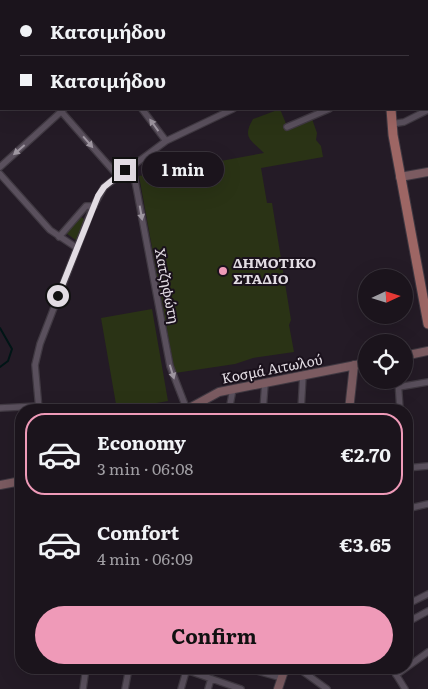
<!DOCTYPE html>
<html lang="en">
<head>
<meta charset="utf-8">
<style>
	:root { --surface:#1b141c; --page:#282129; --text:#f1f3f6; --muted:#a09ea3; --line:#39333b; --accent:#ef9ab8 }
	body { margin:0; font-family:Literata,serif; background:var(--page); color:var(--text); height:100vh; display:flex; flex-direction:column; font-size:19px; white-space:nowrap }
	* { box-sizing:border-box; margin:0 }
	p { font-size:16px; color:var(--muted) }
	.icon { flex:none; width:28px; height:28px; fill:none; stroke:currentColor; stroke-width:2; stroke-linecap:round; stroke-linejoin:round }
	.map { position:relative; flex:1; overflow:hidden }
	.panel { position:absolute; left:15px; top:404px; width:398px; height:270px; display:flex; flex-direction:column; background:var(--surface); border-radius:20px; box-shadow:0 5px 20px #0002,0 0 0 1px var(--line) }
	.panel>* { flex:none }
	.top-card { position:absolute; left:0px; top:0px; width:429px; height:110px; box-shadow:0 5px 20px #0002,0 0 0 1px var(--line); display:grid; align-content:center; height:110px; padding:0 20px; background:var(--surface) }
	.needle { width:32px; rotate:86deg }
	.controls { position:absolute; left:358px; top:269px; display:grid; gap:10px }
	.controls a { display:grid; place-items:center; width:55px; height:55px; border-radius:50%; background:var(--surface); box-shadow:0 5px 20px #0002,0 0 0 1px var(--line); font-size:25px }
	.end { position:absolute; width:22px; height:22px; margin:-11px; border:6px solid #e2dce3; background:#111; box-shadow:0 0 0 2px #111 }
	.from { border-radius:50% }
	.bubble { position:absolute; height:35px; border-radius:18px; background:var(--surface); box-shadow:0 5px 20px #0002,0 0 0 1px var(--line); font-size:16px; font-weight:700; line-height:35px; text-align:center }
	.top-card b { display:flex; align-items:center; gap:18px; height:48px; font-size:19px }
	.top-card b+b { border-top:1px solid var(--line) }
	.top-card i { width:12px; height:12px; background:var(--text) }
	ul { padding:9px 0 0; list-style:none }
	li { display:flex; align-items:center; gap:15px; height:82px; margin:0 10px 8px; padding:0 10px; border:2px solid transparent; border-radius:20px }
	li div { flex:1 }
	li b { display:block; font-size:19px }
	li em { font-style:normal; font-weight:700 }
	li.on { border-color:var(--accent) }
	li>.icon { width:45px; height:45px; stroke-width:1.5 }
	.button { display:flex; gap:10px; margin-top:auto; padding:10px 20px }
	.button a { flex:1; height:58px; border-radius:30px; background:var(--accent); color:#111; font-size:20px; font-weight:700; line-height:58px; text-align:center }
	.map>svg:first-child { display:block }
</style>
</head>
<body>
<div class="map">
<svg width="428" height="689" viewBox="0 0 428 689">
	<rect width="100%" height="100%" fill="#241b26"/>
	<path fill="#2a3315" d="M280,109L287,126L311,116L317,133L316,140L321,146L323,157L261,168L267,203H272L291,320L289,325L294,352L253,358L235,364L175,373L139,176L264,153C253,141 241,139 253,119Z
		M81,217L86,220L77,241L66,233Z
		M152,309L168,401L117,410L101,318Z"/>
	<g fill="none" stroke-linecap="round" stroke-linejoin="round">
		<path stroke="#001516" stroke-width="2" d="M0,328L12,349L8,361L0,367"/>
		<defs>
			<path id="street" d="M2,0V1
				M54,0L56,1
				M168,0L169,1
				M266,0L267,1
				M348,0L349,1
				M94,1L96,0
				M0,10L1,8
				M0,49L1,50
				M59,109L118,176
				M142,109L166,141
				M391,124L404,122L428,110
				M287,127L329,109
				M132,165L170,366L187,410
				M0,167L64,109
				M0,174L50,230L77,248
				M59,237L86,206H94
				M398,380L400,410
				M399,387L428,382
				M0,408L39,406
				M39,410L35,365L40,344L92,209L104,187L166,141L233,109
				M229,410L233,389
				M263,410L265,383
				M301,410L303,375
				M406,468L428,466
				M406,509L428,504
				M406,605L428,594
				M406,623L428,611
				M246,668L282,678
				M298,668L327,689
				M392,668L405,689
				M186,670L241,689
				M310,675L316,668
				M396,675L428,652
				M83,689L86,668
				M125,689L129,668
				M181,689L187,668
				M208,689L211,679"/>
			<path id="secondary" d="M400,177L428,172
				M404,356L428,351
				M186,410L219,392L366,363
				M349,410L354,365
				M0,485L21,481
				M278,689L285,668"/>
			<path id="primary" d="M425,1V0
				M391,109L393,135L428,324"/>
		</defs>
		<use href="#street" stroke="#403942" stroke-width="8"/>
		<use href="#secondary" stroke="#403942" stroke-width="10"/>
		<use href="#primary" stroke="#403942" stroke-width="11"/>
		<use href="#street" stroke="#5a505d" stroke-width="5.5"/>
		<use href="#secondary" stroke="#7b5b61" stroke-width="8"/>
		<use href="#primary" stroke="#9d6664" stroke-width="9"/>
	</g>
	<defs><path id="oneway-solid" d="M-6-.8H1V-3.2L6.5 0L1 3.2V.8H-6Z" transform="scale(1.25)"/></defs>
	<g fill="#9e96a0">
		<use href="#oneway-solid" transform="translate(154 125) rotate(-126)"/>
		<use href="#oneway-solid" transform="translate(88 142) rotate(49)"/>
		<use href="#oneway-solid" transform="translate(19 150) rotate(139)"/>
		<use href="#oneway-solid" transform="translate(141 213) rotate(80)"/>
		<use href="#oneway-solid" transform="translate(172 372) rotate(73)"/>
	</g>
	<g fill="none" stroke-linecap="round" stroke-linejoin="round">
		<path stroke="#e2dce3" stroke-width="6" d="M58,296L98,196L104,187L125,170"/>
	</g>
	<circle fill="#ef9ab8" stroke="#1a111c" stroke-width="2" cx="223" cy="271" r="5"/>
	<g text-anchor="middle" stroke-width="4" stroke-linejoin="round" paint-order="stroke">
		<g font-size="14" font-weight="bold" fill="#e2dce3" stroke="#1a111c" text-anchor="start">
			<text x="233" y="268">ΔΗΜΟΤΙΚΟ<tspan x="233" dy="16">ΣΤΑΔΙΟ</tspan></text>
		</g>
		<g font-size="14" fill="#e2dce3" stroke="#1a111c">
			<text transform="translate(167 286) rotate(79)" y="5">Χατζηφώτη</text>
			<text transform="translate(272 369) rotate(-11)" y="5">Κοσμά Αιτωλού</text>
		</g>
	</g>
</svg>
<div class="controls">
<a><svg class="needle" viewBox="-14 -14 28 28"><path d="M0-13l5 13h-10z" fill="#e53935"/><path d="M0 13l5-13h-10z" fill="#a09ea3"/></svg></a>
<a><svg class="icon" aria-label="locate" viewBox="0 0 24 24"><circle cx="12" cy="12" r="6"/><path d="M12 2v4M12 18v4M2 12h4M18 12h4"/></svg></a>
</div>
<i class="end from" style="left:58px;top:296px"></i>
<i class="end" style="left:125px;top:170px"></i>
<div class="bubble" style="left:142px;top:152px;width:82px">1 min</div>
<div class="top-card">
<b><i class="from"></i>Κατσιμήδου</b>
<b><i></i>Κατσιμήδου</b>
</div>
<section class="panel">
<ul>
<li class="on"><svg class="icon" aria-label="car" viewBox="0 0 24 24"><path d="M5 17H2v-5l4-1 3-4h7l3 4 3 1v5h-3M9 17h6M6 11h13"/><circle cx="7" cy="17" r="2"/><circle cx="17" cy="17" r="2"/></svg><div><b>Economy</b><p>3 min · 06:08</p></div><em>€2.70</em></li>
<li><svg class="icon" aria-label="car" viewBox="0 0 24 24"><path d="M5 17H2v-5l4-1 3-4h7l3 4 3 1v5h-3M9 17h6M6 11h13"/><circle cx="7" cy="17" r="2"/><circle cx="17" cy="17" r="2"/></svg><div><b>Comfort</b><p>4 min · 06:09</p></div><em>€3.65</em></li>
</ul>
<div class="button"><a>Confirm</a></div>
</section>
</div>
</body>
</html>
